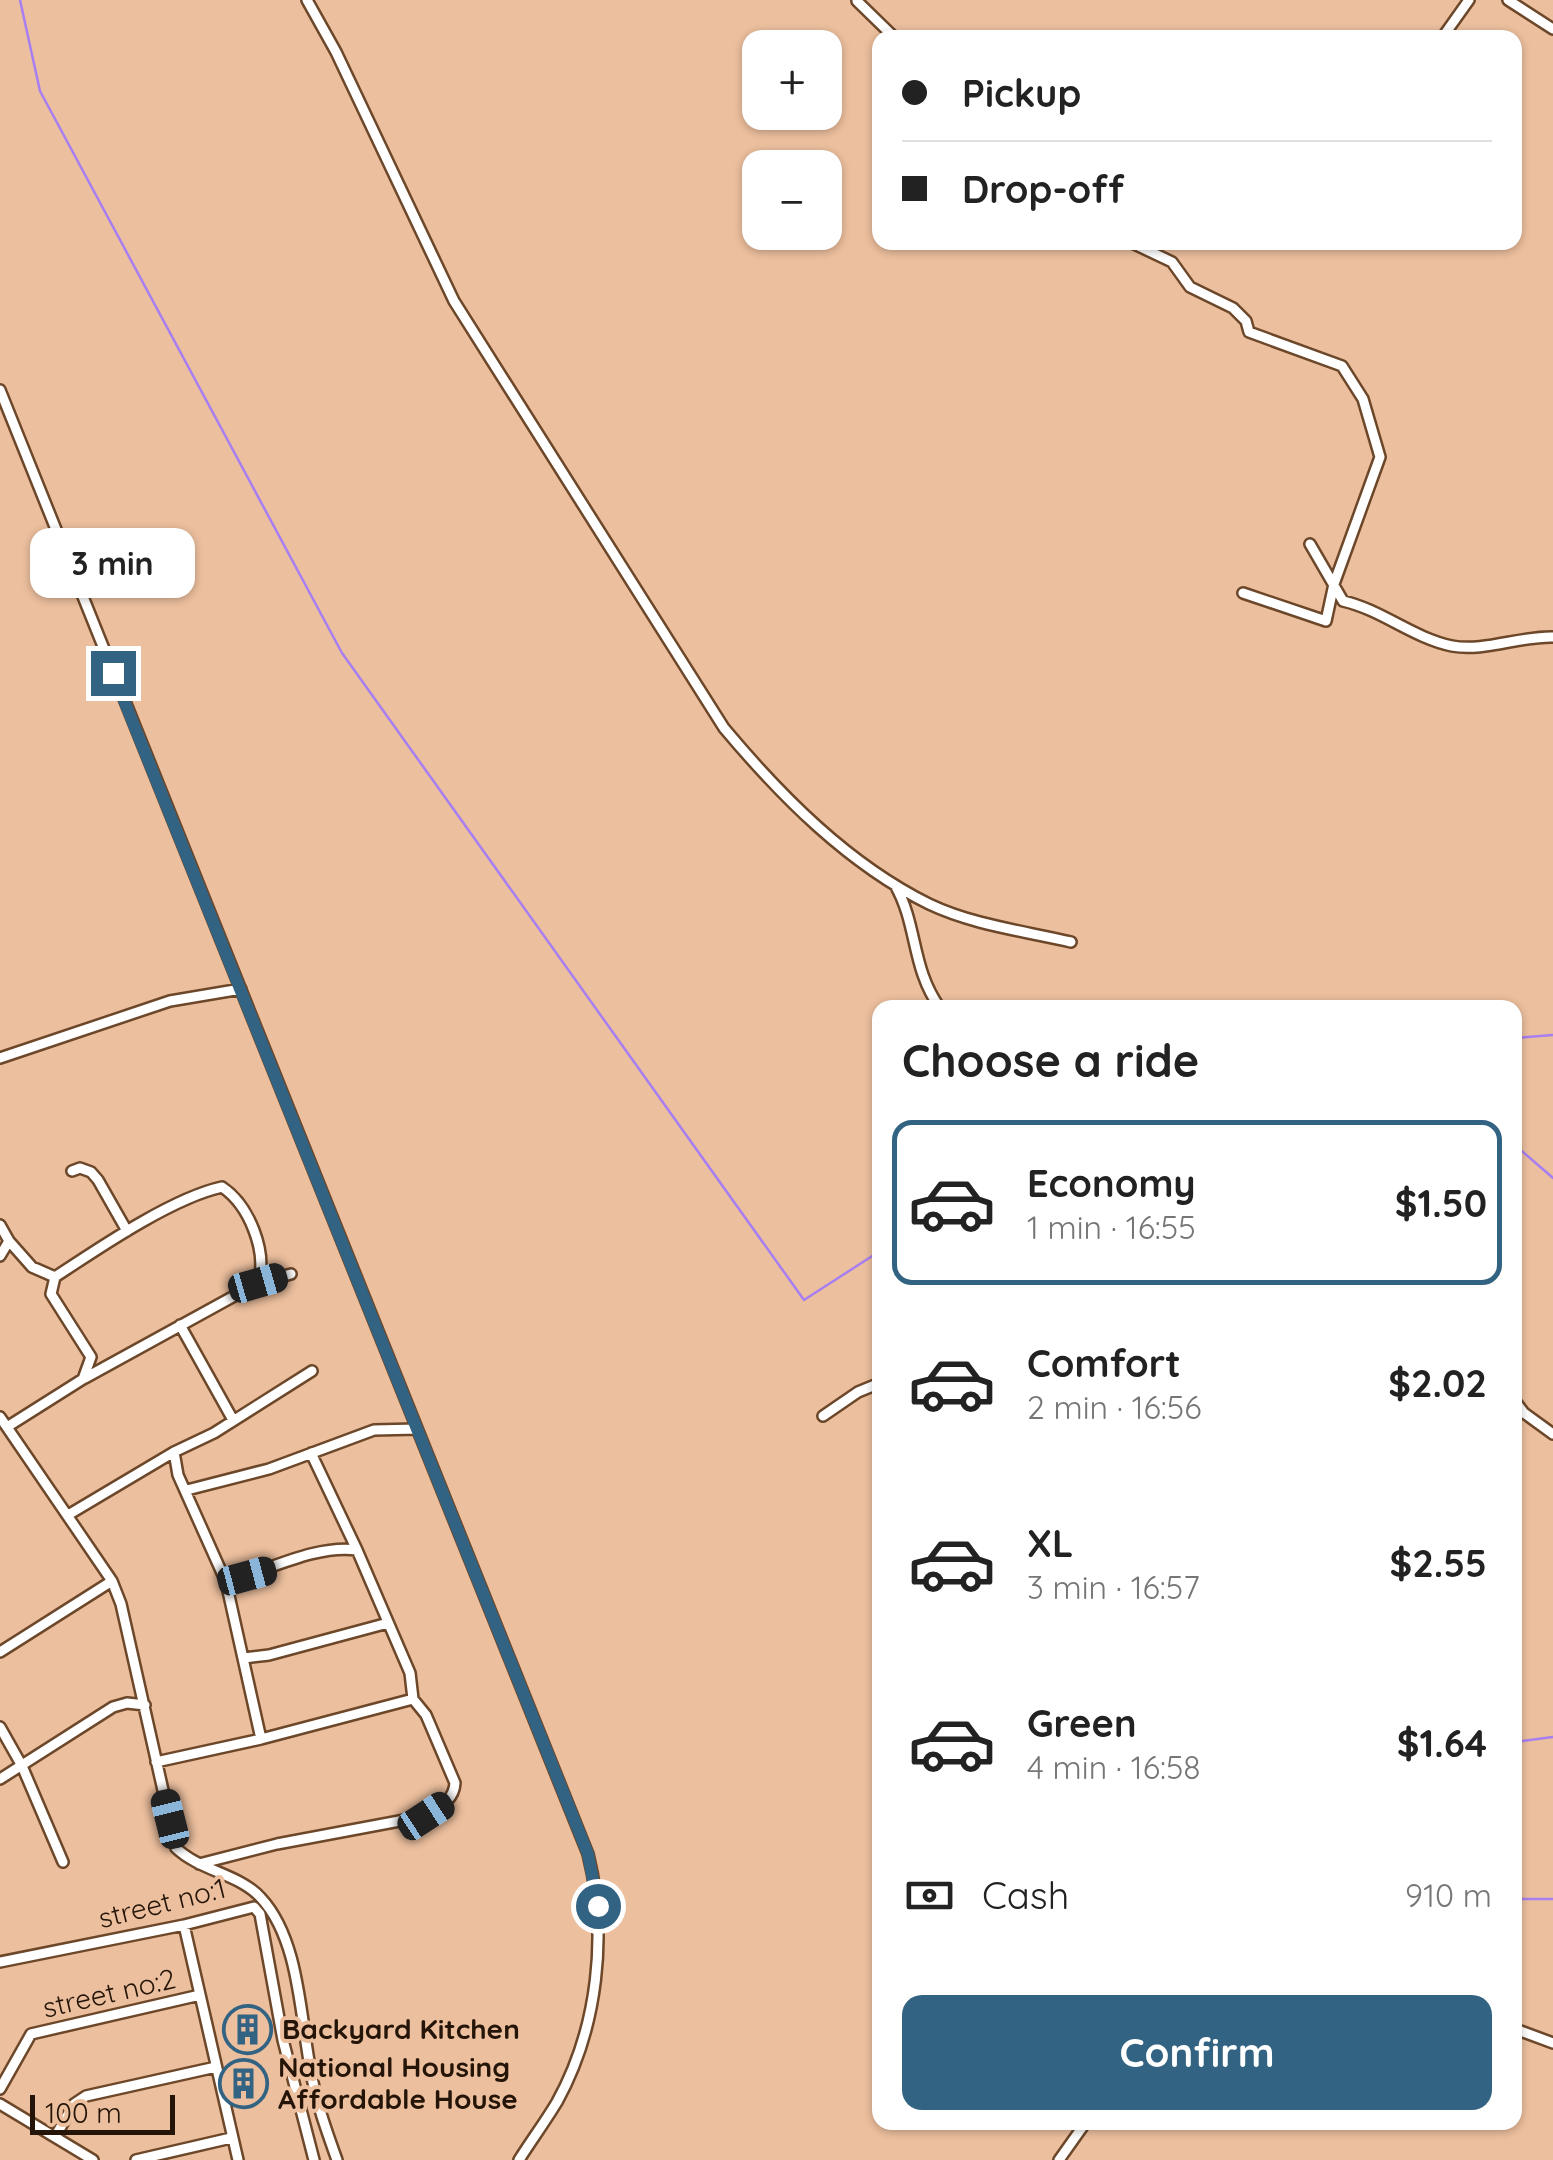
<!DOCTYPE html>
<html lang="en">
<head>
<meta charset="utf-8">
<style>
	:root { --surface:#fff; --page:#f2f2f2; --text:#222; --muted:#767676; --line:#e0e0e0; --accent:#336382 }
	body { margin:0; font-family:Quicksand,sans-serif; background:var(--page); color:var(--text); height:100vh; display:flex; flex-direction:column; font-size:38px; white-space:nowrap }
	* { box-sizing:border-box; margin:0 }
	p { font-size:32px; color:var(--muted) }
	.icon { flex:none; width:55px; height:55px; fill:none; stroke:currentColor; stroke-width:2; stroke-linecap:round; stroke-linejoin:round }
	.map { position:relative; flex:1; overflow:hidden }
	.sheet { position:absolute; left:872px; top:1000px; width:650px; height:1130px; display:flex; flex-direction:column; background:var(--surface); border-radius:20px; box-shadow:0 2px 8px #0004 }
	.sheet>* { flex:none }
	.hud { position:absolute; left:872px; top:30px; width:650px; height:220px; border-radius:20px; box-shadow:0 2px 8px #0004; display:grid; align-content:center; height:220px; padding:0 30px; background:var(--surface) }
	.buttons { position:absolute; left:742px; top:30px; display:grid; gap:20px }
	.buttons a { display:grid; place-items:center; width:100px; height:100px; border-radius:20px; background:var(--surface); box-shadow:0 2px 8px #0004; font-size:50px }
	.scale { position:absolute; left:30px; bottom:25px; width:145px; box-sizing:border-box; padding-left:10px; border:5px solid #241508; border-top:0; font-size:28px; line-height:35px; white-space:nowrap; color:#241508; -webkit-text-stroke:8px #ecbf9e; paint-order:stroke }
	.end { position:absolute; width:45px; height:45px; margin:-22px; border:12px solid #336382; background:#fff; box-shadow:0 0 0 5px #fff }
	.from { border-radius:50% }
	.bubble { position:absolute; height:70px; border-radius:20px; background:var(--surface); box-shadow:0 2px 8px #0004; font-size:32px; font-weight:700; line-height:70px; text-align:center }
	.car { position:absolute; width:30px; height:60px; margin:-30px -15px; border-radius:12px; box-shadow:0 0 8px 2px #0007; background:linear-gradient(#222 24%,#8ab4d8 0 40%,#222 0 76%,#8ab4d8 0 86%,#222 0) }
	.hud b { display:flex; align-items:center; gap:35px; height:95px; font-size:38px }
	.hud b+b { border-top:2px solid var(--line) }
	.hud i { width:25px; height:25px; background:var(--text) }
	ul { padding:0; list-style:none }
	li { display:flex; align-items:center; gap:30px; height:165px; margin:0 20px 15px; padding:0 10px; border:5px solid transparent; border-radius:20px }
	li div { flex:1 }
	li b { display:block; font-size:38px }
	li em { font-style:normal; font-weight:700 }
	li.selected { border-color:var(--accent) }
	li>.icon { width:90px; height:90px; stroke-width:1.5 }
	h2 { padding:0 30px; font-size:45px; line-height:120px }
	.pay { display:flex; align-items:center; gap:25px; height:110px; padding:0 30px; font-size:38px }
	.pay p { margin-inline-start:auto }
	.action { display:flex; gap:20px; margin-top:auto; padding:20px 30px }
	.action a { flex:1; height:115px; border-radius:20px; background:var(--accent); color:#fff; font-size:40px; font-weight:700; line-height:115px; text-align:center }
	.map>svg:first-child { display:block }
</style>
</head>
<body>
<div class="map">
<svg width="1553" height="2160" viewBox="0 0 1553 2160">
	<rect width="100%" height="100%" fill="#ecbf9e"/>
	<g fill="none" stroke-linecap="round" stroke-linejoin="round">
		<path stroke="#a77ff1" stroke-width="2.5" d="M20,0L40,91L342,653L804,1300L880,1251
			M1515,1038L1553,1035
			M1515,1145L1553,1178
			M1515,1742L1553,1737
			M1515,1899H1553"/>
		<defs>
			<path id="minor" d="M307,0L336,52L454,301L724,728C781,796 848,864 929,904C973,925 1024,931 1071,942
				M1508,0L1553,29
				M857,1L895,38
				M1442,38L1469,0
				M1130,242L1172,262L1190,287L1233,308L1246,321L1249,332L1342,366L1363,399L1380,457L1334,584L1326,621L1243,593
				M0,390L588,1854C608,1934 598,2028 557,2102C545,2122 531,2141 519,2160
				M1310,544L1343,601C1382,610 1413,638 1452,646C1484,652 1520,636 1553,637
				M895,885C918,925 911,968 940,1008
				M0,1058L170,1001L241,989
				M72,1171L80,1168L91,1172L98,1180L127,1231
				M0,1225L9,1241L0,1256
				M9,1241L32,1267L55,1277
				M180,1325L233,1420
				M85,1378L258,1283L291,1274
				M1515,1401L1524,1413L1553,1434
				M823,1416L858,1392L880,1383
				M0,1417L112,1581L121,1604L176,1848C200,1871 240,1874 261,1898C300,1940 300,2018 311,2072C316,2102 327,2132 337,2160
				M7,1427L83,1379L91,1357L51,1294L55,1277C99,1248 172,1198 222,1187C249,1205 268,1252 258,1283
				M174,1452L178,1475L226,1582L261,1739
				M187,1490L269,1469L374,1430L417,1429
				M68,1515L174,1452L214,1433L312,1371
				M226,1582C267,1571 316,1544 357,1550
				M0,1652L112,1581
				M244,1658L269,1655L388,1623
				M0,1727L22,1766L63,1862
				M156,1762L261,1739L413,1699L410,1673L357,1550L311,1453
				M0,1779L113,1707L127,1703L145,1705
				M199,1864L277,1844L426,1816C440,1807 454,1800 455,1783L426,1715L413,1699
				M184,1925L238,2160
				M0,1962L184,1925L254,1907L260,1914L283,2040L314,2160
				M1515,2029L1553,2043
				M0,2089L31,2034L200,1995
				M0,2104L93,2160
				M55,2137L74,2104L86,2096L216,2067
				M136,2160L231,2138
				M1059,2160L1086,2122"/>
		</defs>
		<use href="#minor" stroke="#6c4729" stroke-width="14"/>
		<use href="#minor" stroke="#fff" stroke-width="9"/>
	</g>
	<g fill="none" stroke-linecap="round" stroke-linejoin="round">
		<path stroke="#336382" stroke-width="12" d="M113,673L588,1854L598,1906"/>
	</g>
	<defs>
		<symbol id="building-ring" viewBox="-11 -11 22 22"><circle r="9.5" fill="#ecbf9e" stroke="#336382" stroke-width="1.5"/><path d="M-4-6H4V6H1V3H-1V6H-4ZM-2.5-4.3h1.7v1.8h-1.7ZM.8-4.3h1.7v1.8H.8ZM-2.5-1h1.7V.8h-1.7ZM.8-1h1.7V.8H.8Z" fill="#336382"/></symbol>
	</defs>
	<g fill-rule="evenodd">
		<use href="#building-ring" x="220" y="2002" width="55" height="55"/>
		<use href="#building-ring" x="216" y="2056" width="55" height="55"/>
	</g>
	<g text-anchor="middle" stroke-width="8" stroke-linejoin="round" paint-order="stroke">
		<g font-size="28" fill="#241508" stroke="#ecbf9e">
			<text transform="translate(162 1903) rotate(-14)" y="10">street no:1</text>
			<text transform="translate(109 1993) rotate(-13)" y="10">street no:2</text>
		</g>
		<g font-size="28" font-weight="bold" fill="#241508" stroke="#ecbf9e" text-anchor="start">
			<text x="282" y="2039">Backyard Kitchen</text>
			<text x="278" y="2077">National Housing<tspan x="278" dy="32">Affordable House</tspan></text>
		</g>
	</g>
</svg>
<div class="buttons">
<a>+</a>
<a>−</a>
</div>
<div class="scale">100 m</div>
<i class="end from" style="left:598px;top:1906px"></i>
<i class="end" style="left:113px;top:673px"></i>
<div class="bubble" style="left:30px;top:528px;width:165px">3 min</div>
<i class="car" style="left:258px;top:1283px;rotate:74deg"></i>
<i class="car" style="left:247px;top:1576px;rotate:75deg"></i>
<i class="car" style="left:426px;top:1816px;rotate:57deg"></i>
<i class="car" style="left:170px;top:1819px;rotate:346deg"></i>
<div class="hud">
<b><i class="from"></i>Pickup</b>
<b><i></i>Drop-off</b>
</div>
<section class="sheet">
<h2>Choose a ride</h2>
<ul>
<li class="selected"><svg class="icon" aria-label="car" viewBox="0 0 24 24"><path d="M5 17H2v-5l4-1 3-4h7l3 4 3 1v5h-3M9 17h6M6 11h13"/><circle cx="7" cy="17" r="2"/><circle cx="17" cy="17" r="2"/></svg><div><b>Economy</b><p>1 min · 16:55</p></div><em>$1.50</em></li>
<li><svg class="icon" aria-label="car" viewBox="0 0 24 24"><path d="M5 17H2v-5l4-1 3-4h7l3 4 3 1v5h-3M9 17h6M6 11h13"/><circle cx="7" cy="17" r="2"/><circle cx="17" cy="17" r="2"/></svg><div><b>Comfort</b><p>2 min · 16:56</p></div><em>$2.02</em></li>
<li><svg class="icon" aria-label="car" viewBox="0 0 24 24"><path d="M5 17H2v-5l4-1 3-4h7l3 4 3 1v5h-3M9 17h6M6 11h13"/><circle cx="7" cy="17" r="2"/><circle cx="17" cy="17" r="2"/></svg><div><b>XL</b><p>3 min · 16:57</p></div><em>$2.55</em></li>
<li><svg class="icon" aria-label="car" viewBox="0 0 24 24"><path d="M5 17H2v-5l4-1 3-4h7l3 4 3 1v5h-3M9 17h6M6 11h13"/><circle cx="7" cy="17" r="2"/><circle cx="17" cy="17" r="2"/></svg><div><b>Green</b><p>4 min · 16:58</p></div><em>$1.64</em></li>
</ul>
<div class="pay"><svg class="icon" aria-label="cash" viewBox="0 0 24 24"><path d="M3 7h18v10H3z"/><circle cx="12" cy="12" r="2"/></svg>Cash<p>910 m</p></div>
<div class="action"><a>Confirm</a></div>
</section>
</div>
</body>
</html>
